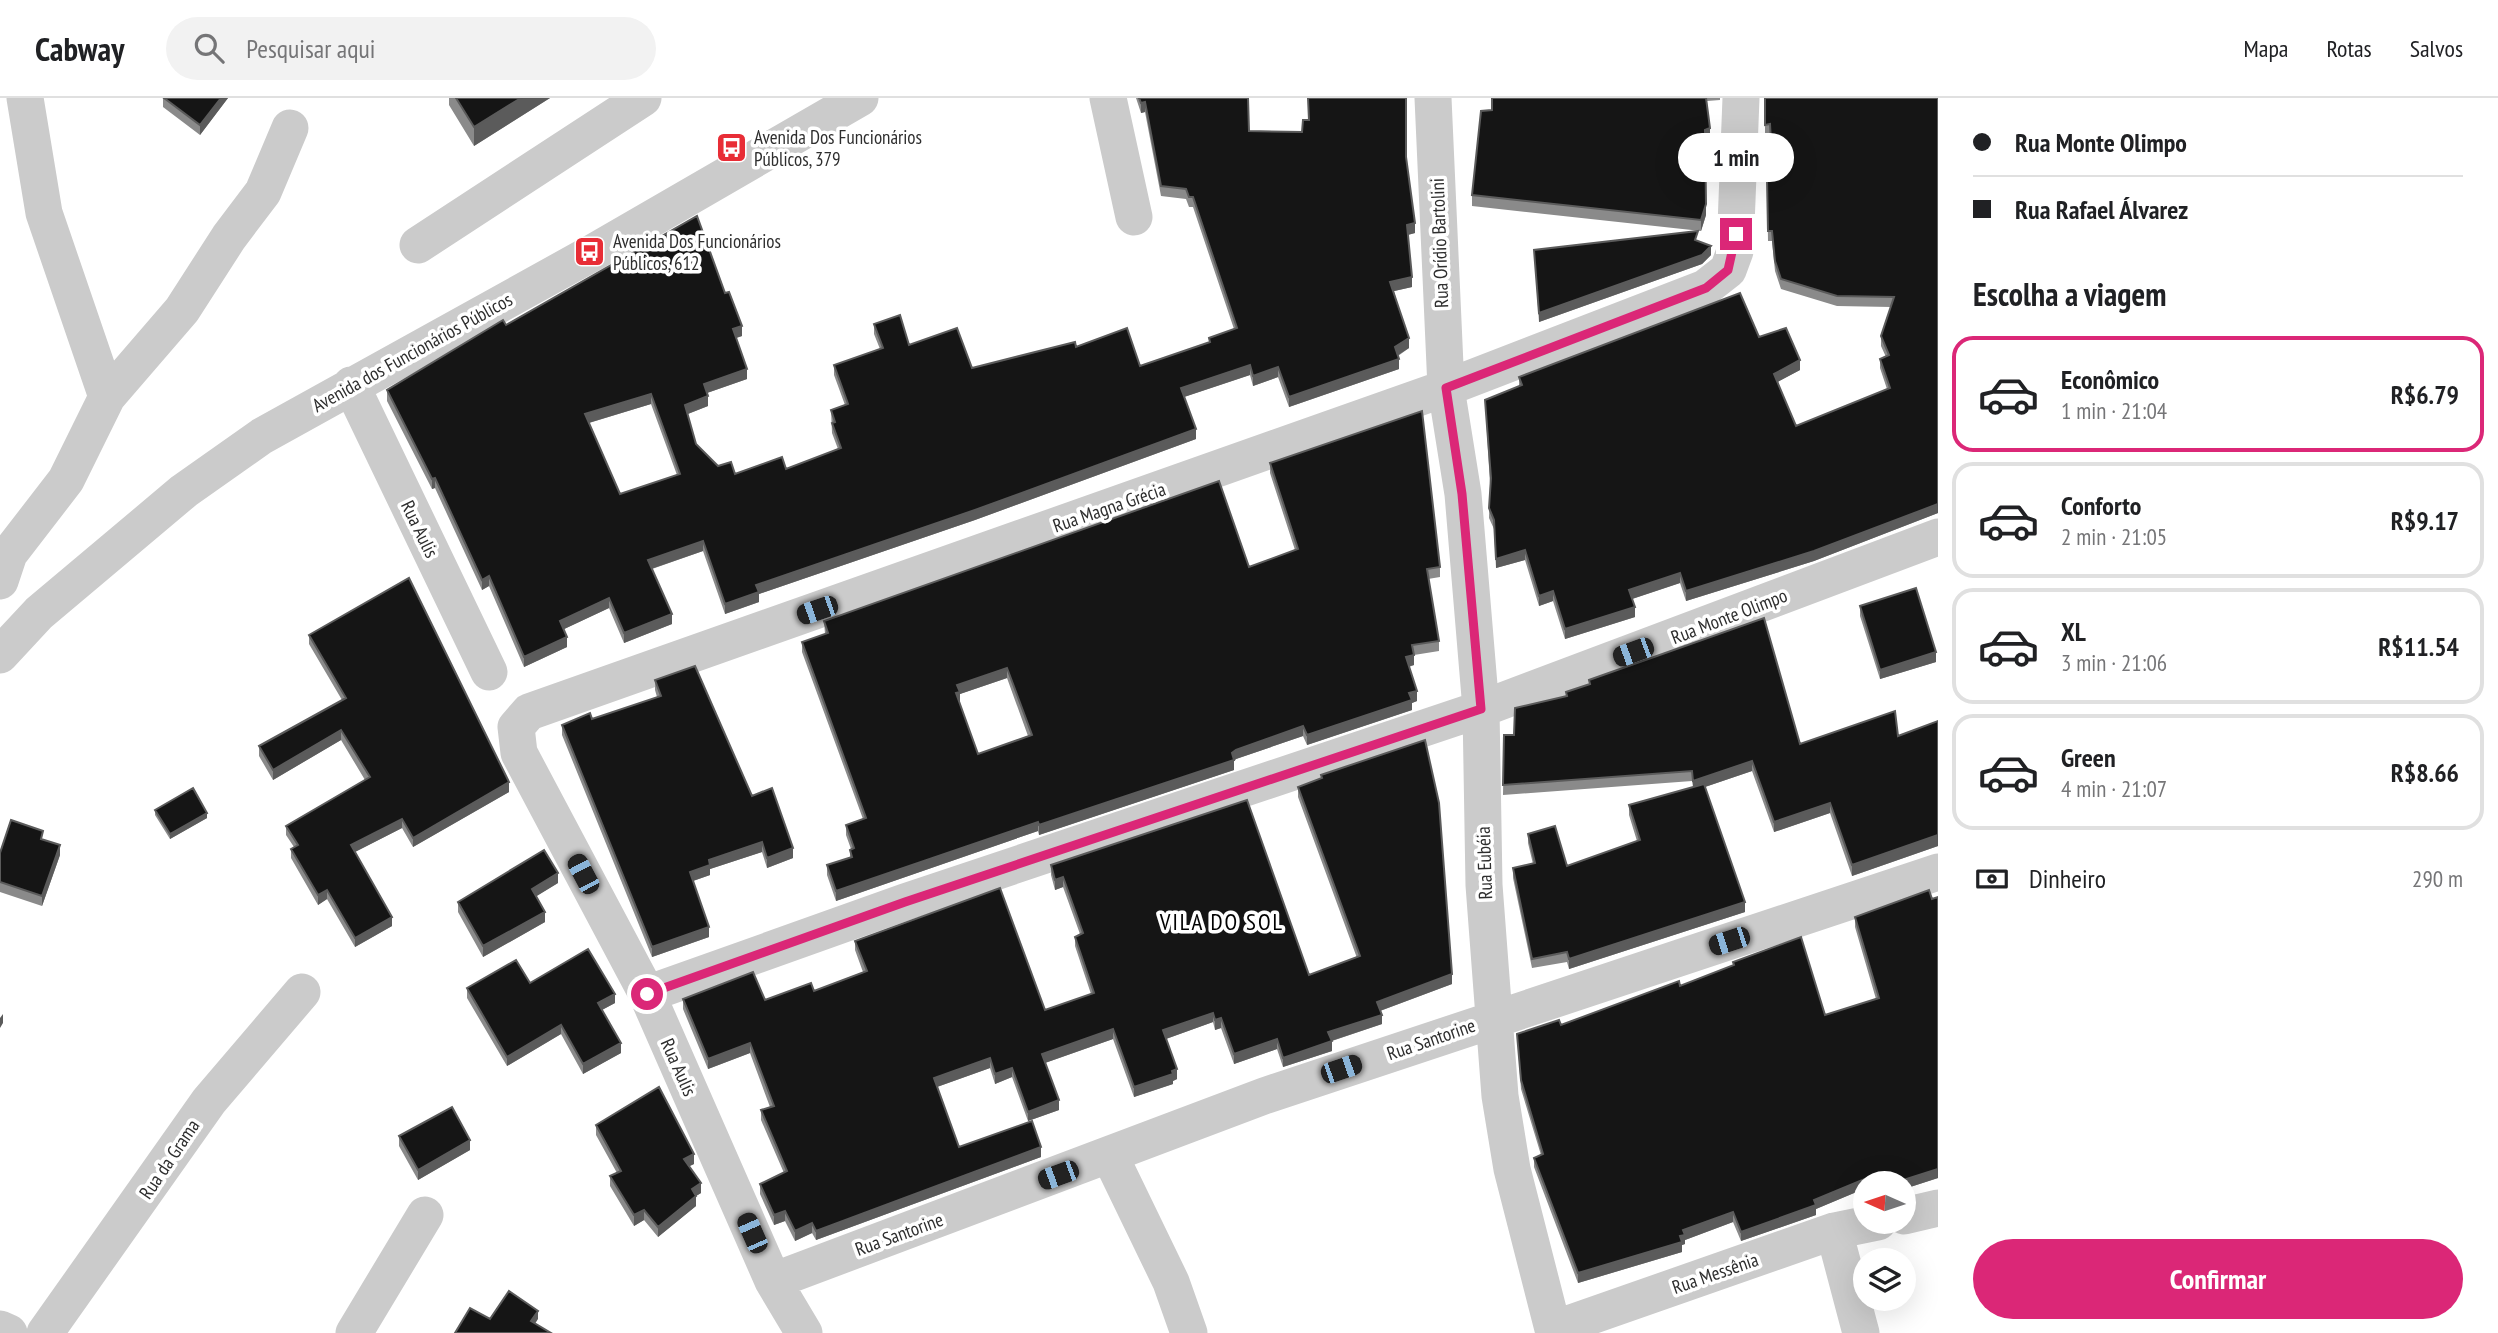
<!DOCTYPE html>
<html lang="pt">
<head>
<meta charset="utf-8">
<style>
	:root { --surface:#fff; --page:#f2f2f2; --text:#202124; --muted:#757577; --line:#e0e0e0; --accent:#db2777 }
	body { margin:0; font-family:"PT Sans Narrow",sans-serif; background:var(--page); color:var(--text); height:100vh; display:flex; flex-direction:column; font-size:26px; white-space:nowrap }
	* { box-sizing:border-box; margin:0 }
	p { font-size:23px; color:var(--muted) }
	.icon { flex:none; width:38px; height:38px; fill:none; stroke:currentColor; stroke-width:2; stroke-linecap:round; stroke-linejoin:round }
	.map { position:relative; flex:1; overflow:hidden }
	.details { display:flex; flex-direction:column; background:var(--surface); width:560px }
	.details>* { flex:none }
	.banner { display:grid; align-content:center; height:154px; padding:0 35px; background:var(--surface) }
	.needle { width:46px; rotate:273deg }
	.tools { position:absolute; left:1853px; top:1073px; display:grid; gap:14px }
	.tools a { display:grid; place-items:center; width:63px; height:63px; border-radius:50%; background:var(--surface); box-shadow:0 7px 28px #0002; font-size:35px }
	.end { position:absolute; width:32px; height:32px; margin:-16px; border:9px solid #db2777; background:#fff; box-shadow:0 0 0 4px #fff }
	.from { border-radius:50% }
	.bubble { position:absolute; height:49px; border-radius:24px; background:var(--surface); box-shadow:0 7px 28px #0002; font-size:23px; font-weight:700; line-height:49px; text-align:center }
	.car { position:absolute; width:21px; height:42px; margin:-21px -10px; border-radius:9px; box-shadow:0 0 5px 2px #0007; background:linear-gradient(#222 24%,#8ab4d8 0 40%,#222 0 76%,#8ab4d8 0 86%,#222 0) }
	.banner b { display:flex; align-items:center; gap:24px; height:66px; font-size:26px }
	.banner b+b { border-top:2px solid var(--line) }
	.banner i { width:18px; height:18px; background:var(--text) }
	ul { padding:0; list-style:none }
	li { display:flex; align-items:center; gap:21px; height:116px; margin:0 14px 10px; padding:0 21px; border:4px solid var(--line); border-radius:21px }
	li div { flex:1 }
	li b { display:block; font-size:26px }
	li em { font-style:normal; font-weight:700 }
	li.active { border-color:var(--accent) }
	li>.icon { width:63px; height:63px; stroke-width:1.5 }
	h2 { padding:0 35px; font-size:32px; line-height:84px }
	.pay { display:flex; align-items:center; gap:18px; height:77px; padding:0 35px; font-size:26px }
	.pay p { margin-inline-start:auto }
	.action { display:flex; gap:14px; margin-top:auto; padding:14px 35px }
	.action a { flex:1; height:80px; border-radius:42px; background:var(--accent); color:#fff; font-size:28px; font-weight:700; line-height:80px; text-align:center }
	header { display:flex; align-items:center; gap:42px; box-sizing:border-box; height:98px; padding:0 35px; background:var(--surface); border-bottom:2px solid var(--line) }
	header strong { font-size:33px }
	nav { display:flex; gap:38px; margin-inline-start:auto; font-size:24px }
	.search { width:490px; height:63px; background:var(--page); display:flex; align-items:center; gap:18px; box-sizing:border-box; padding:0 24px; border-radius:38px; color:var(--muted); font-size:26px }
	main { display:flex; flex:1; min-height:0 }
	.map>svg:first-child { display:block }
</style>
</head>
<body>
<header>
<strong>Cabway</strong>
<div class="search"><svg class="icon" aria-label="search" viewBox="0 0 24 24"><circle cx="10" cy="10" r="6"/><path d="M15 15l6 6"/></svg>Pesquisar aqui</div>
<nav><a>Mapa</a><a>Rotas</a><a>Salvos</a></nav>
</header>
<main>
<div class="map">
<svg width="1938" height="1235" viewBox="0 0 1938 1235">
	<rect width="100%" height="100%" fill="#fff"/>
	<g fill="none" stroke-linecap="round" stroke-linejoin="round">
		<path stroke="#cbcbcb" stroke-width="37" d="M25,0L44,115L107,299
			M1108,0L1134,119
			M1433,0L1446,290L1463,396L1481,611L1484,787L1500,998L1512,1071L1554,1235
			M418,147L643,0
			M351,287L489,574
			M0,483L9,456L66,382L107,299L182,212L229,139L263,94L290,30
			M0,557L39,515L184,393L262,338L594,154L860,0
			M647,896L905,804L1481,611L1938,439
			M1110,1058L1171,1184L1189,1235
			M1904,1118L1938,1110
			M1834,1133L1861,1235
			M773,1183L1264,998L1938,774
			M0,1231L9,1235
			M1554,1231L1834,1133L1878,1124
			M45,1235L209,1003L302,894
			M354,1235L425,1117
			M804,1235L773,1183L647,896L519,655L516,629L529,614L1446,290L1705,190L1728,172L1735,153L1741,0"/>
	</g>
	<path fill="#8a8a8a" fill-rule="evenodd" d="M163,0H228L200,37L163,9Z
		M449,0H550L474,48L449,7Z
		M1136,0H1248L1249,33L1406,59L1415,135L1408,137L1412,189L1394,193L1409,250L1398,258L1399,271L1289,309L1278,279L1253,288L1250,277L1184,299L1196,341L975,422L759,496V504L725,516L703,453L652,471L672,526L624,545L609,510L564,531L567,549L524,569L489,488L482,492L435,390L432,391L387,303V292L506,227L725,195L742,238L736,240L747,281L707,295L708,308L688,316L696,346L718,368L735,376L786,371L838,351L832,335L831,312L845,307L834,277V267L880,251L874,236V226L909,247L972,270L1076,249L1140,268L1209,245V240L1234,231L1193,109H1189L1186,101L1161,98L1145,14L1141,15ZM651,306L677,377L620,396L589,325Z
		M1491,0H1720V2L1707,3L1710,41L1705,43L1706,117L1701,133L1472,108V97L1492,12Z
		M1765,0H1938V415L1814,463L1686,503L1680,485L1632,501L1635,519L1565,541L1553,503L1539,508L1525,462L1496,470L1494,431L1489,420L1490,386L1485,302L1519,288V279L1759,239L1800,272L1777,284L1796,328L1887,291L1880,270V261L1886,259L1881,248V238L1891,209L1837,208L1781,191L1775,173L1772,143H1768L1767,80H1773L1770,36H1765Z
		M1698,143L1711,157L1702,166L1539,224L1534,152Z
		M1270,365L1440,469V479L1428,481L1439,543V553L1414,557V567L1409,569L1417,603L1412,605V612L1307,647L1303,638L1236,661L1234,663V672L1039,737L1038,733L836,803L827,777V767L850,760V752L851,751L846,737V727L863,721L802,554V544L825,536L824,523L1249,469L1295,452L1270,375ZM1007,580L1028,638L978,656L959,604L960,596Z
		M1860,508L1936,564L1880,581L1860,518Z
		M309,537L509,694L413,749L402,730L355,754L392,828L355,849L327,801L318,807L291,760V751L294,749L286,737V728L365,682L341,642L273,682L259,658V648L342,602L309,546Z
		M655,582L752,698L793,760L767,770L762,754L710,771V777L693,783L709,839L652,859L562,637V627L592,621L657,599L655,592Z
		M1589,582L1800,646L1898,638L1938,623V748L1852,778L1830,715L1774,734L1752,673L1705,689L1745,814L1569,871L1567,864L1532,870L1513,780V770L1533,766L1528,745V736L1567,768L1637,743L1629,717V707L1693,689L1692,683L1503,697L1504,637H1514L1566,598V594L1589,587Z
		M1321,677L1452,886L1380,913L1382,926L1332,943V953L1283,969L1277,951L1234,966L1221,930L1215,932L1213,924L1166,941L1177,981L1173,983V986L1134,999L1113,941L1045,965L1059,1012L1028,1023L1012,979L995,986L990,970L937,989L959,1049L1041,1059L816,1142L812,1135L795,1143L785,1123L774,1127L760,1096V1086L784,1075L761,1022V1012L770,1009L750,955L708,971L683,911V901L765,902L814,893L863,874L855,852V843L1045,912L1091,896L1075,848V839L1080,836L1063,789L1055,792L1051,777V767L1309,877L1357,860L1298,699V689L1321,680Z
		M155,712L207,720L170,741L155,717Z
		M43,741L60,757L42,808L0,794V755Z
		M558,785L536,798L545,824L483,859L458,814V804Z
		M1938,799V1080L1904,1091V1085H1866V1090L1816,1111V1117L1741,1143L1733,1124L1685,1142V1146L1682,1147V1154L1578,1185L1534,1069V1060L1541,1057L1521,991L1517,936L1561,927L1680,888L1733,867V864L1825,917L1876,901L1855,829V819Z
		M530,885L615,905L602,912L621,955L583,976L561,936L507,968L467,900V890Z
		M596,1027L694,1066L689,1068L701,1095L696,1098V1108L658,1139L644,1122L634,1128L610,1088V1078L617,1075L596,1037Z
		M399,1038L470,1052L418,1082L399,1048Z"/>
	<path fill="#5b5b5b" d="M221,0H228L200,37V27Z
		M521,0H550L474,48V29Z
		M1145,4V14L1141,15V5Z
		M1710,30V41L1705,43V32Z
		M1706,106V117L1701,133V122Z
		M1415,125V135L1407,137V127Z
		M1711,148V157L1702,166L1539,224V215Z
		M1412,179V189L1390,194V184Z
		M742,228V238L733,241V231Z
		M1409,240V250L1395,259V249Z
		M1399,261V271L1289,309V299Z
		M1800,262V272L1774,286V276Z
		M1250,267V277L1181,300V290Z
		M1278,269V279L1253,288V278Z
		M747,271V281L704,296V286Z
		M651,296V306L585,326V316Z
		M708,298V308L685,317V307Z
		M1196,331V341L975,422L759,496V504L725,516V506L756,487Z
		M435,380V390L432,391V381Z
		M1938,406V415L1814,463L1686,503V493Z
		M703,443V453L648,472V462Z
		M1525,452V462L1496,470V461Z
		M1680,475V485L1629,502V492Z
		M489,478V488L482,492V482Z
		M1553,493V503L1539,508V498Z
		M609,500V510L560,533V523Z
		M1635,509V519L1565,541V531Z
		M672,516V526L624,545V535Z
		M567,539V549L524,569V559Z
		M1936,554V564L1880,581V572Z
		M1414,557V567L1406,569V559Z
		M1007,570V580L960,596V604L956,605L957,587Z
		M1417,593V603L1412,605V612L1307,647V637Z
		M1303,628V638L1236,661L1234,663V672L1039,737V727L1232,655L1236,652Z
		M341,632V642L273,682V672Z
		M1752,663V673L1693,693V683Z
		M509,684V694L413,749V740Z
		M1830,705V715L1774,734V724Z
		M207,715V720L170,741V736Z
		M402,721V730L351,756V747Z
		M1038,724V733L836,803V793Z
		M1938,737V748L1852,778V767Z
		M762,744V754L710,771V777L690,784V774L709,762Z
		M60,747V757L42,808V798Z
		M793,750V760L767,770V760Z
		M558,775V785L532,801V791Z
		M1063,779V789L1055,792V782Z
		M327,792V801L318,807V797Z
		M1745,804V814L1569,871V861Z
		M545,814V824L483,859V848Z
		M392,819V828L355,849V840Z
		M709,829V839L652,859V849Z
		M1452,876V886L1377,914V904Z
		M615,896V905L598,914V905Z
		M1213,915V924L1163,942V932Z
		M3,916V925L0,930V920Z
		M1382,917V926L1328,944V934Z
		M1221,920V930L1215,932V922Z
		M561,927V936L507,968V959Z
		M1113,931V941L1042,966V956Z
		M1277,941V951L1234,966V956Z
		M1332,943V953L1283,969V960Z
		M621,945V955L583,976V966Z
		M750,945V955L708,971V961Z
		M990,960V970L934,990V980Z
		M1012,970V979L995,986V976Z
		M1177,971V981L1173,983V986L1134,999V989Z
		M1059,1002V1012L1028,1023V1014Z
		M470,1042V1052L418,1082V1072Z
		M1041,1049V1059L816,1142V1133Z
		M694,1056V1066L684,1071V1061Z
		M1938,1071V1080L1904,1091V1085H1894Z
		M1867,1080L1866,1090L1816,1111V1117L1741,1143V1134Z
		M701,1085V1095L696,1098V1108L658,1139V1129L692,1091Z
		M644,1112V1122L634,1128V1117Z
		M785,1113V1123L774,1127V1117Z
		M1733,1114V1124L1685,1142V1146L1682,1147V1154L1578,1185V1175L1680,1138L1683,1132Z
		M812,1125V1135L795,1143V1133Z
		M538,1213V1221L531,1232V1223Z"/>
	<path fill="#151515" stroke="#5b5b5b" stroke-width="2" fill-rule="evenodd" d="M164,0H221L200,27Z
		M456,0H521L474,29Z
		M1139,0H1248L1249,33L1302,34L1303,22H1309L1308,0H1406V59L1415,125L1407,127L1412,179L1390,184L1409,240L1395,249L1399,261L1289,299L1278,269L1253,278L1250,267L1181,290L1196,331L975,412L756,487L759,494L725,506L703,443L648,462L672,516L624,535L609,500L560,523L567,539L524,559L489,478L482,482L435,380L432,381L387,292L503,222L506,227L697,118L725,195L729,194L742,228L733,231L747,271L704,286L708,298L685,307L696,346L718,368L731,364L735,376L782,359L786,371L841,350L832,325L835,324L831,312L848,306L834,267L883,250L874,226L900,217L909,247L957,230L972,270L1075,244L1076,249L1127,230L1140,268L1210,244L1209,240L1237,230L1193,99H1189L1186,91L1161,88L1145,4L1141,5ZM651,296L680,376L620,396L585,316Z
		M1492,0H1706L1710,30L1705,32L1706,106L1701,122L1472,97L1481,13L1492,12Z
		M1765,0H1938V406L1814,453L1686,493L1680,475L1629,492L1635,509L1565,531L1553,493L1539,498L1525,452L1496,461L1494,422L1489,410L1491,380L1485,302L1522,287L1519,279L1740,195L1759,239L1786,230L1800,262L1774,276L1796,328L1890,290L1880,261L1889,257L1881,238L1894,199L1837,198L1781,181L1775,163L1772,133H1768L1767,80H1773L1770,26L1765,27Z
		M1698,133L1695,142L1711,148L1702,157L1539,215L1534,152Z
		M1422,313L1440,469L1427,471L1439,543L1412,547L1414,557L1406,559L1417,593L1409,595L1412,602L1307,637L1303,628L1236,652L1232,655L1234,662L1039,727L1038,724L836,793L827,767L852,759L850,752L854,750L846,727L866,720L802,544L828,535L824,523L1219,383L1249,469L1298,451L1270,365ZM1007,570L1032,637L978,656L956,595L960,594L957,587Z
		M409,480L509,684L413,740L402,721L351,747L392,819L355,840L327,792L318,797L291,751L298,747L286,728L370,679L341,632L273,672L259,648L346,600L309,537Z
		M1916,490L1936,554L1880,572L1860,508Z
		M1764,520L1800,646L1895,613L1898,638L1938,623V737L1852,767L1830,705L1774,724L1752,663L1693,683L1692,673L1503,687L1504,637H1514L1515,610L1567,598L1566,594L1590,586L1589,582Z
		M695,568L752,698L772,690L793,750L767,760L762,744L709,762L710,767L690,774L709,829L652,849L562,627L590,615L592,621L661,598L655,582Z
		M1425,642L1439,705L1452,876L1377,904L1382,917L1328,934L1332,943L1283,960L1277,941L1234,956L1221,920L1215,922L1213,915L1163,932L1177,971L1172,973L1173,976L1134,989L1113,931L1042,956L1059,1002L1028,1014L1012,970L995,976L990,960L934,980L959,1049L1032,1023L1041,1049L816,1133L812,1125L795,1133L785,1113L774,1117L760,1086L787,1073L761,1012L774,1008L750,945L708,961L683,901L753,874L765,902L811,885L814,893L867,873L855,843L1000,790L1045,912L1094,895L1075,839L1083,835L1063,779L1055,782L1051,767L1247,702L1309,877L1360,858L1298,689L1322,680L1321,677Z
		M1704,686L1745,804L1569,861L1567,854L1532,861L1513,770L1535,765L1528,736L1555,728L1567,768L1640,742L1629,707Z
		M193,690L207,715L170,736L155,712Z
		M11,722L43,733L41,741L60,747L42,798L0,784V755Z
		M544,752L558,775L532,791L545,814L483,848L458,804Z
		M1929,792L1932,801L1938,799V1071L1894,1085H1869L1867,1080L1814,1102L1816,1107L1741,1134L1733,1114L1683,1132L1685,1137L1680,1138L1682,1144L1578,1175L1534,1060L1543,1056L1521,982L1517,936L1559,922L1561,927L1679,883L1680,888L1734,867L1733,864L1801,839L1825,917L1879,900L1855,819Z
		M588,851L615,896L598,905L621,945L583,966L561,927L507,959L467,890L516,862L530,885Z
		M659,989L694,1056L684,1061L701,1085L692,1091L696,1098L658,1129L644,1112L634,1117L610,1078L621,1073L596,1027Z
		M452,1009L470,1042L418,1072L399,1038Z
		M509,1193L538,1213L531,1223L551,1235H455L470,1210L490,1221Z"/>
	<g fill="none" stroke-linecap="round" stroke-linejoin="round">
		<path stroke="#db2777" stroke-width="9" d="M647,896L905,804L1481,611L1462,396L1446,290L1706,190L1728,172L1736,136"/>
	</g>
	<defs>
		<symbol id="bus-square" viewBox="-11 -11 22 22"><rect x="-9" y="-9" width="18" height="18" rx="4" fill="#e82d36" stroke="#fff"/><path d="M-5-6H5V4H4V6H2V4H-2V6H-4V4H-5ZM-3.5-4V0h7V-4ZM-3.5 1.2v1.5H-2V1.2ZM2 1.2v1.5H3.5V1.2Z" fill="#fff"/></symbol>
	</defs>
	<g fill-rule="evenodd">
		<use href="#bus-square" x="714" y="32" width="35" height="35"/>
		<use href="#bus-square" x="572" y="136" width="35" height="35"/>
	</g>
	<g text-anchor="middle" stroke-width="7" stroke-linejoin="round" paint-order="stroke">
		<g font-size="19" fill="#2e2e2e" stroke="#fff" text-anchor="start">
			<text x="754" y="46">Avenida Dos Funcionários<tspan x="754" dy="22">Públicos, 379</tspan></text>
			<text x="613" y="150">Avenida Dos Funcionários<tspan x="613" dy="22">Públicos, 612</tspan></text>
		</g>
		<g font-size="19" fill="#2e2e2e" stroke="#fff">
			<text transform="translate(1439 145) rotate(-92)" y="7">Rua Orídio Bartolini</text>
			<text transform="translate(412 254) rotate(-29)" y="7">Avenida dos Funcionários Públicos</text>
			<text transform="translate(1109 409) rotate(-19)" y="7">Rua Magna Grécia</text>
			<text transform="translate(420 431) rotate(64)" y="7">Rua Aulis</text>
			<text transform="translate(1729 518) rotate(-21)" y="7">Rua Monte Olimpo</text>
			<text transform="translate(1484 765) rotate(-92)" y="7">Rua Eubéia</text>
			<text transform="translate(1431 941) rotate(-19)" y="7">Rua Santorine</text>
			<text transform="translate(679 969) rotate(66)" y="7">Rua Aulis</text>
			<text transform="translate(169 1061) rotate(-56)" y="7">Rua da Grama</text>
			<text transform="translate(899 1136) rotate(-20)" y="7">Rua Santorine</text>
			<text transform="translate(1715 1175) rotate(-19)" y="7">Rua Messênia</text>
		</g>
		<g font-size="23" letter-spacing="2" fill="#000" stroke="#fff">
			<text x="1222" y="832">VILA DO SOL</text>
		</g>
	</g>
</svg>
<div class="tools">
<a><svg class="needle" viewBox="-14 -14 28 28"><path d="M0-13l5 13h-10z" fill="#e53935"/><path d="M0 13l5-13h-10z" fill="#757577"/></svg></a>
<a><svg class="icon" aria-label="layers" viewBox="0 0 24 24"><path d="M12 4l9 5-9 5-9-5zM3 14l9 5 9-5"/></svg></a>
</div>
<i class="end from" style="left:647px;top:896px"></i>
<i class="end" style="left:1736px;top:136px"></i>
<div class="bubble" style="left:1678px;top:35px;width:116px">1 min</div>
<i class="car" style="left:817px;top:512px;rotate:251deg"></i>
<i class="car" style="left:1633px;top:554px;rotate:250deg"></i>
<i class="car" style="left:583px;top:776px;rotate:332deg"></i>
<i class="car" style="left:1729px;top:843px;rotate:252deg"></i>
<i class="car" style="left:1341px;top:971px;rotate:71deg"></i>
<i class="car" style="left:1058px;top:1077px;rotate:250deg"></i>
<i class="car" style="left:752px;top:1135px;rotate:336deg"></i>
</div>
<section class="details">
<div class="banner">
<b><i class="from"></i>Rua Monte Olimpo</b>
<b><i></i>Rua Rafael Álvarez</b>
</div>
<h2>Escolha a viagem</h2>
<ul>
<li class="active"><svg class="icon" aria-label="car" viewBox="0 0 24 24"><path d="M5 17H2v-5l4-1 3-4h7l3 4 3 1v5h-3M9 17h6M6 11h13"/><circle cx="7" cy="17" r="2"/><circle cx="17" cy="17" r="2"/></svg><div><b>Econômico</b><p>1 min · 21:04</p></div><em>R$6.79</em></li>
<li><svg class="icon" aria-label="car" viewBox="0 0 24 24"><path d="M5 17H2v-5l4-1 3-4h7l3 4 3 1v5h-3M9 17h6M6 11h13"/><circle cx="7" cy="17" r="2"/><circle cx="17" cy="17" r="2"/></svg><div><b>Conforto</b><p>2 min · 21:05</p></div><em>R$9.17</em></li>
<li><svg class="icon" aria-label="car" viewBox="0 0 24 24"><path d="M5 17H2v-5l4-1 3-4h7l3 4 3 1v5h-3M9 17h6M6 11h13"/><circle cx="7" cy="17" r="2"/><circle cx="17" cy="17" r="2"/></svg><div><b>XL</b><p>3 min · 21:06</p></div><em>R$11.54</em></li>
<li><svg class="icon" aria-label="car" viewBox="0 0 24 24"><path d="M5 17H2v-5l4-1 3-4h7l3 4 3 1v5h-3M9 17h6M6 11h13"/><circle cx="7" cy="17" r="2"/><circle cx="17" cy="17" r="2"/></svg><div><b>Green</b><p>4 min · 21:07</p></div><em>R$8.66</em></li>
</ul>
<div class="pay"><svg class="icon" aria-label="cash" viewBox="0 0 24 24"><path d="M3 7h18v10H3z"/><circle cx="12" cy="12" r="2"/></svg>Dinheiro<p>290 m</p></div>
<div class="action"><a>Confirmar</a></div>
</section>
</main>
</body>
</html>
